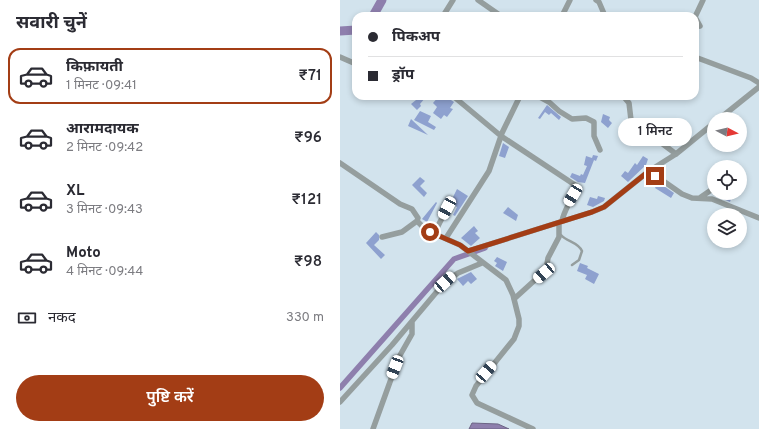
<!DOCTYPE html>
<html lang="hi">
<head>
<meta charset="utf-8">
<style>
	:root { --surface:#fff; --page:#f7f7f7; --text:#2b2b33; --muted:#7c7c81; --line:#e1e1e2; --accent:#a33d15 }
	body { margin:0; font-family:Overpass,"Noto Sans Devanagari",sans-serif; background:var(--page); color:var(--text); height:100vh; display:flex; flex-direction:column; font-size:15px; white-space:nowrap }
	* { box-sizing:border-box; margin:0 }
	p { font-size:13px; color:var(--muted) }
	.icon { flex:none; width:22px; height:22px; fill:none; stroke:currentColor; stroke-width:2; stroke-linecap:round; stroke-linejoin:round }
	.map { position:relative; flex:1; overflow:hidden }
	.details { display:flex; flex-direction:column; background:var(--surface); width:340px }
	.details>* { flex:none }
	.guide { position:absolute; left:12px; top:12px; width:347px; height:88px; border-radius:12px; box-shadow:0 2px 6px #0003; display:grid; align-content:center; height:88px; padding:0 16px; background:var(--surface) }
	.needle { width:26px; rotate:97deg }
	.fabs { position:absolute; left:367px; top:112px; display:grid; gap:8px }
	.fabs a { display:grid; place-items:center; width:40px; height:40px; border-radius:50%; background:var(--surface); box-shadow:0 2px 6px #0003; font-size:20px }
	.end { position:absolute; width:18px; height:18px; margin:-9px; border:5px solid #a33d15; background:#fff; box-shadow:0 0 0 2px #fff }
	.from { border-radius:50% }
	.bubble { position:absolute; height:28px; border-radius:14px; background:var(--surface); box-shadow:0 2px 6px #0003; font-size:13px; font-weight:600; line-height:28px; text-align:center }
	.car { position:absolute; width:12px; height:24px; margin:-12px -6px; border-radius:5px; box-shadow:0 0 3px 1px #0007; background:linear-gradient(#fff 24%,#345 0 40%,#fff 0 76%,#345 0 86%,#fff 0) }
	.guide b { display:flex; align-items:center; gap:14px; height:38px; font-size:15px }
	.guide b+b { border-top:1px solid var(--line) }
	.guide i { width:10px; height:10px; background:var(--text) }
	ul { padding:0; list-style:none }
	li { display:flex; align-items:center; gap:12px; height:56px; margin:0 8px 6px; padding:0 8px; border:2px solid transparent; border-radius:12px }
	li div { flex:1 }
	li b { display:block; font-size:15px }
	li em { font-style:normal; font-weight:600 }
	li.active { border-color:var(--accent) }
	li>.icon { width:36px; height:36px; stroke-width:1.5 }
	h2 { padding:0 16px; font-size:18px; line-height:48px }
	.pay { display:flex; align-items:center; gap:10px; height:44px; padding:0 16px; font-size:15px }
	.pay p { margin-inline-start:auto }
	.primary-button { display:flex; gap:8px; margin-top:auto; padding:8px 16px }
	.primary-button a { flex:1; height:46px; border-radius:24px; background:var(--accent); color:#fff; font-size:16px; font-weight:600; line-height:46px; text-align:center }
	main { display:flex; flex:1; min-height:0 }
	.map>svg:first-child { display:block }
</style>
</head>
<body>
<main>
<section class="details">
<h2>सवारी चुनें</h2>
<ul>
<li class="active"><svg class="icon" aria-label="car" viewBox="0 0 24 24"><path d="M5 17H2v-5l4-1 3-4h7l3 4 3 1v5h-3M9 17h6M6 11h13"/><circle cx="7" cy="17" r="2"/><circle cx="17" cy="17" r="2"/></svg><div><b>किफ़ायती</b><p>1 मिनट · 09:41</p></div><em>₹71</em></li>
<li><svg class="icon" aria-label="car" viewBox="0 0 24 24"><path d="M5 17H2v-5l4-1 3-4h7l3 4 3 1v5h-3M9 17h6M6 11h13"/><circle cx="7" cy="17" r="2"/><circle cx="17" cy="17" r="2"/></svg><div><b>आरामदायक</b><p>2 मिनट · 09:42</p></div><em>₹96</em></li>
<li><svg class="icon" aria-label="car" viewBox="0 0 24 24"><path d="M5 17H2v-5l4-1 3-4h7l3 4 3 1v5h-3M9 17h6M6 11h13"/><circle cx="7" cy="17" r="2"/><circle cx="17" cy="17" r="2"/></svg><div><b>XL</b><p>3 मिनट · 09:43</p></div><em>₹121</em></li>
<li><svg class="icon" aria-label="car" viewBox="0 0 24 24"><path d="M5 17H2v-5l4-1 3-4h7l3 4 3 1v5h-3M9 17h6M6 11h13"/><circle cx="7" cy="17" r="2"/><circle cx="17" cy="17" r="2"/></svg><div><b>Moto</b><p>4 मिनट · 09:44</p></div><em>₹98</em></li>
</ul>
<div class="pay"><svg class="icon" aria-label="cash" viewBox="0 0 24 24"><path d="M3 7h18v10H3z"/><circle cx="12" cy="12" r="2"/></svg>नकद<p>330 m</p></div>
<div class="primary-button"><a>पुष्टि करें</a></div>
</section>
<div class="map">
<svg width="419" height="429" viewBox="0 0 419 429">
	<rect width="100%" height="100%" fill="#d2e3ed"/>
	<path fill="#8e7fad" stroke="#6c6485" d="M132,423L158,424L169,429H129Z"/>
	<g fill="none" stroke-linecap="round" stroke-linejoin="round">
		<path stroke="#8e7fad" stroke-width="5.5" d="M0,388L114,259L145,248"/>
		<path stroke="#8e7fad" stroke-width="9" d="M33,16L42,0
			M0,31L16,30"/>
	</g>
	<path fill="#8ea1cf" d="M81,96L85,98L80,104L81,106L77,110L71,104Z
		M99,96H105L114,102L110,108L113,109L107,117L104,115L101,119L93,113L97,107L93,103Z
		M207,105L221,117L219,120L211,113L209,115L205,112L200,119L198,118Z
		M80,111L91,116L88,122L96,127L94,130L74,120Z
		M263,114L270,117L269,120L272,123L268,128L261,122Z
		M71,119L88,135L68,126Z
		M163,143L169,147L165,158L159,156Z
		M253,155L258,156L256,161L254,160L245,183L238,182L230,177L232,173L240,176L241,174L243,175L247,166L244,165L246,156L252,158Z
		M303,156L308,159L306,165L288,182L281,176L285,171L288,173L295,163L297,165Z
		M80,177L85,181L80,186L87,193L84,197L72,185Z
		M318,182L334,193L331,198L315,188Z
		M117,189L128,196L115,216L113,215L117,207L110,203Z
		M374,193H393L390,202L379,197Z
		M258,196L265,198L264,201L253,207L247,205L250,197L257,199Z
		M96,202L97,203L87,222L82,219Z
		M168,207L178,215L176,221L163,213Z
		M134,226L138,231L135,233L140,238L131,246L121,238Z
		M36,232L39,235V240L34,245L45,255L41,259L26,243Z
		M157,257L167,262L163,271L155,266L157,263L154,261Z
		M240,263L248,266L247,268L259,274L254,284L245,279L247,275L237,271Z
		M131,272L137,279L131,284L128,281L123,286L117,279Z"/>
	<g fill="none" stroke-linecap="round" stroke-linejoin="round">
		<path stroke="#959e9e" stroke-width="2.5" d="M221,235C227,242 238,242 242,251L239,260L232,265"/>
		<path stroke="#959e9e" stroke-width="5.5" d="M138,0L161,16
			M256,0L259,2L265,16
			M103,16L113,0
			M222,16L230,0
			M360,26L355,17L363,0
			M0,57L16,64
			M355,57L411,78L419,83
			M113,96L161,136L235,185C236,194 224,209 222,221
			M198,96L209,102L219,111L232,119L246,118L254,122V136L260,150
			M283,96L289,103L291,120L336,154
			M379,119L419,87
			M0,163L60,204L72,209L78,218L77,221L86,230L120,245L166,280L173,295L179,319V326L174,339L136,386L132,395L137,403L193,429
			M309,171L342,194L352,198L372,199L419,218
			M361,197L374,188
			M94,234L107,208
			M42,237L62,232L77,221
			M106,238L149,171L162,133L180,96
			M128,251L252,212L264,207L309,171L336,154L374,123
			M174,299L206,270L208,258L219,237V223
			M0,402L52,345L105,282L118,273L142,263
			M33,429L59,357L72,334V322"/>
	</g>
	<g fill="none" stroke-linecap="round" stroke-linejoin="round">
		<path stroke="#a33d15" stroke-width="5" d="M90,232L120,245L128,251L252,212L264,207L309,171L315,176"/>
	</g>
</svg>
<div class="fabs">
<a><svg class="needle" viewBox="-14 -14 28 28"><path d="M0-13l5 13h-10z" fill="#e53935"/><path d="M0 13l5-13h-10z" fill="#7c7c81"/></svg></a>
<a><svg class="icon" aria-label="locate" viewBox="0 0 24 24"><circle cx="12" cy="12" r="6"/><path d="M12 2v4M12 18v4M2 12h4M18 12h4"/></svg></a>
<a><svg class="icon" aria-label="layers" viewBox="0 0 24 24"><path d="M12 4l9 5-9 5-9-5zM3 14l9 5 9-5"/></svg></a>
</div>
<i class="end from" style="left:90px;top:232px"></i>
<i class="end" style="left:315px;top:176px"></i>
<div class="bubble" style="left:278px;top:118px;width:74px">1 मिनट</div>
<i class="car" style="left:233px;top:195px;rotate:211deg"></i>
<i class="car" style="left:107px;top:208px;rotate:208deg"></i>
<i class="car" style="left:204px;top:273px;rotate:229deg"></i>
<i class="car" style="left:105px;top:282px;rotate:48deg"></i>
<i class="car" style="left:55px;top:367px;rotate:201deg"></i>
<i class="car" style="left:146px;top:372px;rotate:41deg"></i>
<div class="guide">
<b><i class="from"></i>पिकअप</b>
<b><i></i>ड्रॉप</b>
</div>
</div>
</main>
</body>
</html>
